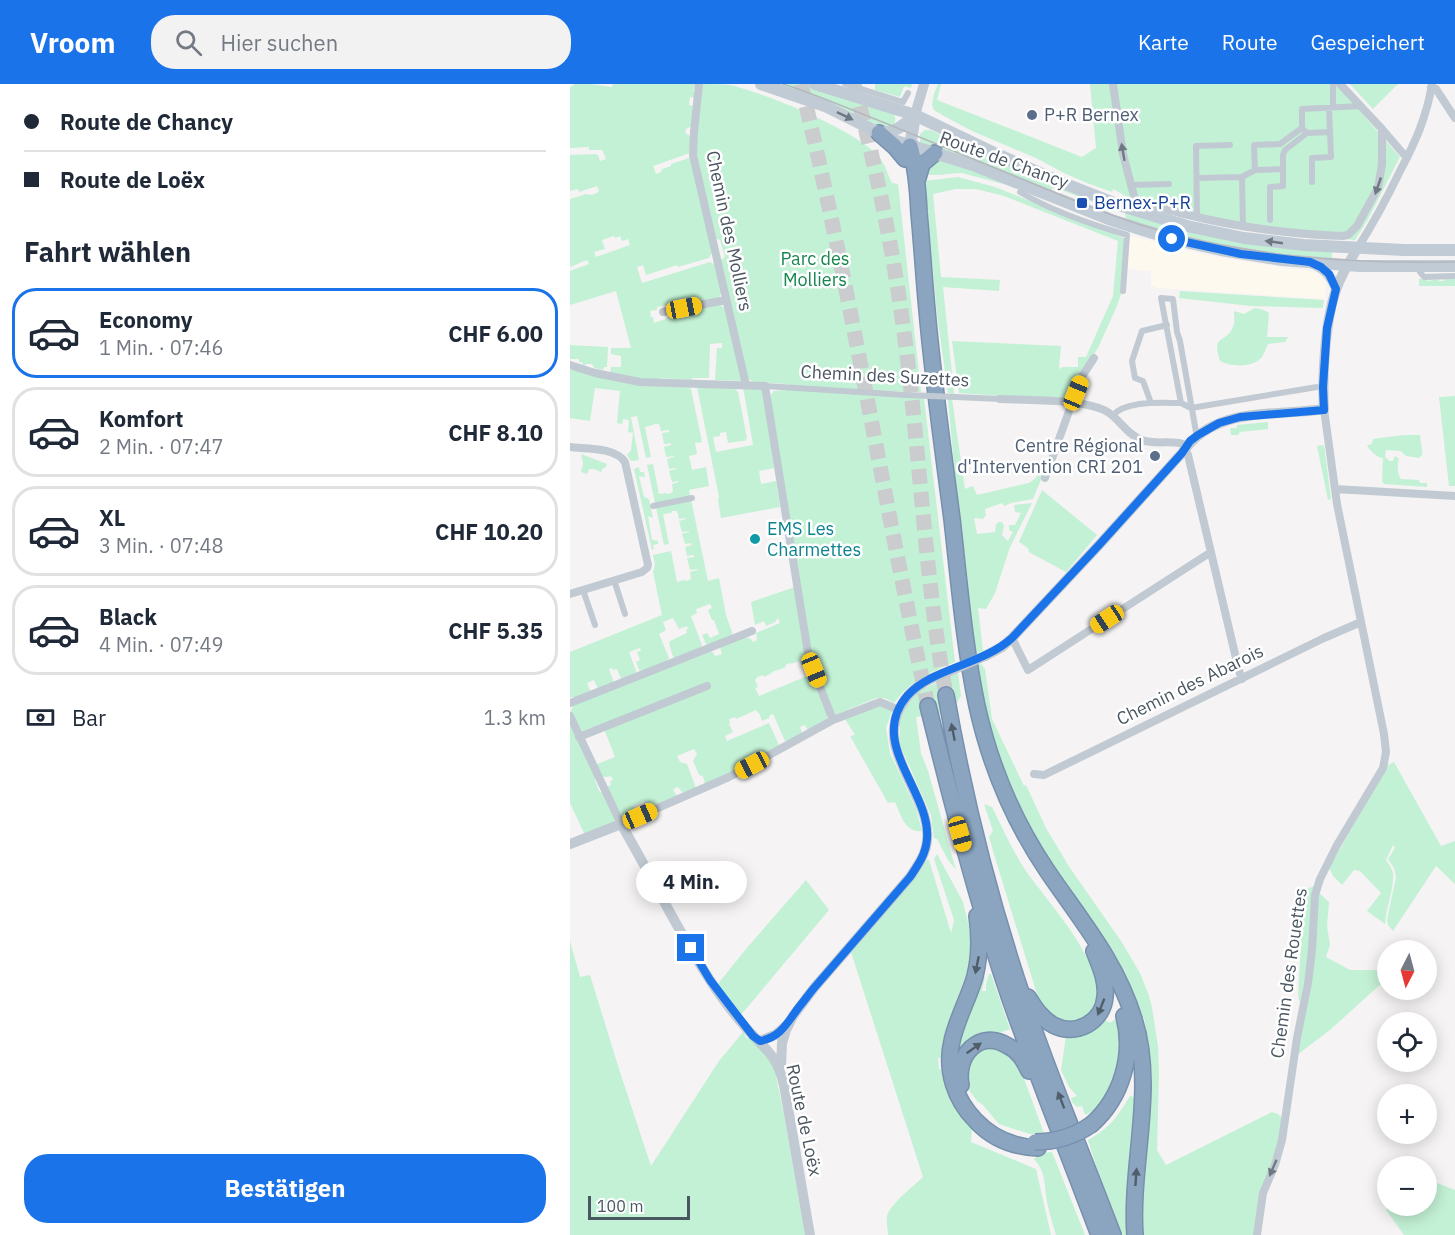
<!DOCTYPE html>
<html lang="de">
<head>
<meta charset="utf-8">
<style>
	:root { --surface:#fff; --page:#f2f2f3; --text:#1f2937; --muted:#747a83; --line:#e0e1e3; --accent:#1a73e8 }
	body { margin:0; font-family:"IBM Plex Sans",sans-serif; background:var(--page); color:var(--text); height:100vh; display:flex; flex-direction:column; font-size:22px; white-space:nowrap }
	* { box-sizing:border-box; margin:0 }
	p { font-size:20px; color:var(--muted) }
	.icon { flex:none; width:33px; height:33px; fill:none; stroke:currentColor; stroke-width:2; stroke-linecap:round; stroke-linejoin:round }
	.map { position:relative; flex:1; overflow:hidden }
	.sheet { display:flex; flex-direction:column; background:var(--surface); width:570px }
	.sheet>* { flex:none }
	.banner { display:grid; align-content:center; height:132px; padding:0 24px; background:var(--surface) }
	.needle { width:39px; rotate:186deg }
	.controls { position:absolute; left:807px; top:856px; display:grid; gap:12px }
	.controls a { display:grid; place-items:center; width:60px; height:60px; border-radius:50%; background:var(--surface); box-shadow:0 3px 15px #0003; font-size:30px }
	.scale { position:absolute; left:18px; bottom:15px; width:102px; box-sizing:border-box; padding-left:6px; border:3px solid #4a5661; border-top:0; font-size:16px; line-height:21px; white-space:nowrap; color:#4a5661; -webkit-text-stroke:4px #fff; paint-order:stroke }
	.end { position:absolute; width:27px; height:27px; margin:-14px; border:8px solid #1a73e8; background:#fff; box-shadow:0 0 0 3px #fff }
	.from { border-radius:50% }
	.bubble { position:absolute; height:42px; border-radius:21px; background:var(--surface); box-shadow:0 3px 15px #0003; font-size:20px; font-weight:700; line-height:42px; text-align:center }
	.car { position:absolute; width:18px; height:36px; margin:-18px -9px; border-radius:8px; box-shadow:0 0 4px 2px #0007; background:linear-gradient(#f5c518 24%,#345 0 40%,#f5c518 0 76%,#345 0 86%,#f5c518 0) }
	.banner b { display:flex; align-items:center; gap:21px; height:57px; font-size:22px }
	.banner b+b { border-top:2px solid var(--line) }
	.banner i { width:15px; height:15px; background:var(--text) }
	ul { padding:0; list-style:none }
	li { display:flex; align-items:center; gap:18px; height:90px; margin:0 12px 9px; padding:0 12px; border:3px solid var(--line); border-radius:24px }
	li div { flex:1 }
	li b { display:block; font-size:22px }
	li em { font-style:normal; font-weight:700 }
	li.current { border-color:var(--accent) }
	li>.icon { width:54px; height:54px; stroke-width:1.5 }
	h2 { padding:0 24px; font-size:27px; line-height:72px }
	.pay { display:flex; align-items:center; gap:15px; height:66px; padding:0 24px; font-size:22px }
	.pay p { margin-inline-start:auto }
	.primary-button { display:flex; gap:12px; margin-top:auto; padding:12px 24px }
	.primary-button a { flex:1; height:69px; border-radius:24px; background:var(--accent); color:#fff; font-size:24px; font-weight:700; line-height:69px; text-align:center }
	header { display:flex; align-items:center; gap:36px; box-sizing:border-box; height:84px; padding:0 30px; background:var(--accent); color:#fff }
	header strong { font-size:28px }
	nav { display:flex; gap:33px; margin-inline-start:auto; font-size:21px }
	.search { width:420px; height:54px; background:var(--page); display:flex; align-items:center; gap:15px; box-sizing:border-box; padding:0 21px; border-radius:24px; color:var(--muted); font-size:22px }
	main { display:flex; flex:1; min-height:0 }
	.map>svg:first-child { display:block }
</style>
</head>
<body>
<header>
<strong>Vroom</strong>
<div class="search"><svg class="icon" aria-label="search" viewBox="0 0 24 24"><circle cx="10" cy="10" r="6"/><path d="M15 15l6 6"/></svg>Hier suchen</div>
<nav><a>Karte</a><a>Route</a><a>Gespeichert</a></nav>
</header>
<main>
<section class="sheet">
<div class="banner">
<b><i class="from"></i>Route de Chancy</b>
<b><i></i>Route de Loëx</b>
</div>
<h2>Fahrt wählen</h2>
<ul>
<li class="current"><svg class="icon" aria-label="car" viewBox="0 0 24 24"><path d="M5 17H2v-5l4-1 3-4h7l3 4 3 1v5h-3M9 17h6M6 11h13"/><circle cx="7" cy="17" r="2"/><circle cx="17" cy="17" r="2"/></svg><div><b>Economy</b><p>1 Min. · 07:46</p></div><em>CHF 6.00</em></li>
<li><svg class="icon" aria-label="car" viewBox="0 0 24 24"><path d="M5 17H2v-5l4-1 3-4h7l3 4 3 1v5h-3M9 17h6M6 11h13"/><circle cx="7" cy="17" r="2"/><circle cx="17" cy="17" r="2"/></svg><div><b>Komfort</b><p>2 Min. · 07:47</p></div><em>CHF 8.10</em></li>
<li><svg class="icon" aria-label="car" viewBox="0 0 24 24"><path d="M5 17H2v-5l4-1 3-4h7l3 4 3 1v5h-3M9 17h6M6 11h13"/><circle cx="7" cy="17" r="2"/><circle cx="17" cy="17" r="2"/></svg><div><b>XL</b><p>3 Min. · 07:48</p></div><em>CHF 10.20</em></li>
<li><svg class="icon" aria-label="car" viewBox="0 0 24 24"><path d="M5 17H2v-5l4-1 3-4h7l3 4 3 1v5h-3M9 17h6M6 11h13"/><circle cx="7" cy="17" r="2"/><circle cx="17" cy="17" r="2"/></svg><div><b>Black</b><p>4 Min. · 07:49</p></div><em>CHF 5.35</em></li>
</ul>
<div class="pay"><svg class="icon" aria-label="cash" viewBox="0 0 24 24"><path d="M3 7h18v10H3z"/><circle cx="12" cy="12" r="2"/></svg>Bar<p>1.3 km</p></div>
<div class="primary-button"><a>Bestätigen</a></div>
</section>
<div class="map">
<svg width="885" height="1151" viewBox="0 0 885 1151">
	<rect width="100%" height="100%" fill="#f5f3f3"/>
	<path fill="#fdf9ef" d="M563,152L610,165L652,174L745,188L754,194L756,201L755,215L588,204L581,202V187L557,185L560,153Z"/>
	<path fill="#c3f1d5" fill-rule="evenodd" d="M4,0H21L42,3L43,0H126L123,7L125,9V14L120,13L119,21L125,22L122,42L116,45L115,49L122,53L120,69L83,82L86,90L91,88L92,85L101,82V80L119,74L121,75L143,167L139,174L108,183L107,181L76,191L73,181L67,183L72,199L140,178L146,181L152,208L148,215L100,224L96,221L87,223V226L80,227L81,233H83L84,239L96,235L101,230L150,221L156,225L172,297L145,296L147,264H152V259L140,260L139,294H122V296L91,294L90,296H78L40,290L41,283H51V272L41,270V264H61L46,207L0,221V187L19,180L17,176L0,183V115L16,110L21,111L27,109L29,107L27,102L9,108L8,105L0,107V71L25,70L28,71L30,77L36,75L32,66H19V63L0,64V3L3,2ZM44,152L45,154L50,152L52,157L58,155L60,161L26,173L24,168L35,165L32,156Z
		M132,0C142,0 152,0 160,1C195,9 288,47 310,74C315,81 318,91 322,99L328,100L351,308L316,307L354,314L385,578C359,589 342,595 324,619L315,614H306L265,631L241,574L200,312L204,307L220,306L219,300L184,298L180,296L178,294L150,177L155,173L150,156L144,154L126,66Z
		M208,0H233L322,28C326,33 326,36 324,41L311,44L266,21Z
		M305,0H342L341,4L334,2L330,13L305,6Z
		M368,0H371L367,16L512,73L526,64L520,0H766L830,73L797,137L785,156L754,153L753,155L710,151L591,126L560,117V115C554,112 550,108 543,105L542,108L517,99L494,89L466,74L402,47L374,32L364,26L362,21L364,10Z
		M780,0H828L803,25Z
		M355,46H360L409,68L543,122L542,125L483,103L482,106L541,129L540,132L350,58V50Z
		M372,76L390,81L448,104L392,89C379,89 367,93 355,90C356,82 364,77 372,76Z
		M388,93L425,103L556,155L551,210L547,222L528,264L513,286L501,313L495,316L389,309L382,257L491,262L489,285L493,283H508V273H516L543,212L548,157L434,112L406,105H386L363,110L371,193L430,196L429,207L373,203L384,309L383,310L378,309L367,231L355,97Z
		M555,127L762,167V177L654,164L556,138Z
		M849,195H857L858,197L868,195L869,197H874V195H885V202H849Z
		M610,207L754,216L753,224L681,222L609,214Z
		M685,224L694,226L699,229L697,253H718L715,258L698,260C696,264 694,270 692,273C683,284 661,283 650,277C641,249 655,261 663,243C665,238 664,232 664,227L674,230Z
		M0,261L38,263L37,283H34L33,286L24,284L22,280H17L12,282L13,279L9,278V275H0Z
		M0,284L118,302L121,305L132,358L125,359L127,370L119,372L122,386L136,383L139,402L119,406L138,497L149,494L156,531L162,548V553L139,561L136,560L132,551L137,549L140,554L149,550L144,536H142L138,526L142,524L140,520L126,525L127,529L121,532L132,561L130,564L106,574L103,573L99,559L100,557L117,549L116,546L118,545L117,542L109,545L103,534L93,538L96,546L89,550L99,574L97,577L72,587L69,586L66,578L70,576L67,568L71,567L70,564L59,568L66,587L65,590L51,595L47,585L43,586L42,584L39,585L44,599L28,605L24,596L17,599L21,608L7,613H0V568L92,531L83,488L85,480L83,471L101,467L107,498L114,496L116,497L121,495L120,488L128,486L127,485L120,486L117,474L124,473V471L117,472L115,463L122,461L121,459L115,460L112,450L119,448V447L112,448L109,437L116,435V434L109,435L107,427H102L101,429L93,430L99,460L94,461L77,381L83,380L89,410L96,409L98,410L103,408L102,400L109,398L108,397L102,398L99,387L106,385V384L99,385L97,375L104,373V372L96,373L94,363L101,361V359L94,360L92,349L99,348V346L91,347L89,340H84L83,341L75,343L81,373L76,374L67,332L61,333L69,376L61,377L57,371L61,366L63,349L58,348L59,336L53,335L52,340L47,339L50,307L25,304L20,337L0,334Z
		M127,303L164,304L168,308L177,354L175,357H171L158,359L156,348L150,349V352L143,353L146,368L183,361L173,303L193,304L204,384L189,387L191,400L206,397L210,423L151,434L148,416L149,413Z
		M885,312V402H879L869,313Z
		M378,315H382L395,405L403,402L407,411L459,399L466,394L471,377L479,376L463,415L441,419L434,422L432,419L415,425L416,431L413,435L404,434L407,450L425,448L426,440L429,438H432L434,442L432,451L438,457L443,448L439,446V441H445L451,429L445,428L444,421L462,419L440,463L425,509L416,525L408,524L413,567L404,570L382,395L384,381Z
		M698,338V345L670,348L668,351H661L660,344H667V341Z
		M833,351H850C850,358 853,364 852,371L849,374L836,372L831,367L816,366L815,373L820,377H823L825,372L829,375C827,381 827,389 831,395L849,396L850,399H857V403L814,400L812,397L813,374C807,374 799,366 797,361L802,360L803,355Z
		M754,361L761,415L758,416L747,362Z
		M11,370L37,380L35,384H33L31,388L24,385H19L17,390L11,388L13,379Z
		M69,383L70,388H74L75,393L69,392L74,413L79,415L83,434L78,432L82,456L88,457V460L83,461L84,465L82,466L64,385Z
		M472,406L527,451L496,488L459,468L458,464L449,458Z
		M225,503L239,583L237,586L233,579L231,581L229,577L221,580L220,579L215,581L216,583L202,588V589L194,593L193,591L187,593V594L185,596L188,603L185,604L189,612L242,590L259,631L255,637L239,646L237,645L235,641L230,643L232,648L231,651L218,658L215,657L203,630L200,631L199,634L192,637L189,629H188L186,626L166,635L165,633L159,635L160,639L159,640L163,648L155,652L157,657L199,639L209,661L208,664L176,681L173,680L168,682L169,686L135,700L133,692L129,691L123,677L127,670L124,665L107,672L110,678L117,680L126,704L113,709L108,703L103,705L106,711L105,713L79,724L74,717L64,722L66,730L60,733H52L36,703L41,701L40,697L43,696L41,692L37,693L30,692L25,681L45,673L32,640L10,648L1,627L4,620L142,567L145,572L152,570L150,563L176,553L181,555L183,558L187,556L186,549L210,539L208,534L205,538L196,542L194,537L185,541L181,518Z
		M411,580L415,585L422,635L454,702L456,701L476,744L500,784L553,860L570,889L579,912L582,924L588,962L589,988L587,1066L596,1081L702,1028L708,1030L712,1034L709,1059L685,1151H571L570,1129L577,1027C586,1012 577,953 574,934L570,932C566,919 562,906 556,894C534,851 501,813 475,772C439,714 420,650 406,584L407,581Z
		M388,589L391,612L386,620L384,615L369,612V617L371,630L367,631L352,622V632L346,633L351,669L358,687L386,786L378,776L367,755L364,754L361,731L329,659L330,643L329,640L336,622L349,607Z
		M311,621L322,627L316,644L320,669L346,725L352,747C335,749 331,731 325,718L318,719L280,652L285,651L275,635Z
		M0,637L27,695L25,696L29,707L34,710L46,734L44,739L15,751L0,719Z
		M824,678L871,762L885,757V800L866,782L823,847L818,841L817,836L826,793L824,784L818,775L825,764L823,761L816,776C819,780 822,785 823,789C824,807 816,823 815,840L797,827L811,809L790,787L784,786L772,801L763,792L759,784L818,681Z
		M414,720L422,723C432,743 441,764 454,784C473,814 551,893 520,929C515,934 508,938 500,938C488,937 478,929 470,920L426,777L419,753L423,747Z
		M367,770L393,818L400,847L401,861L397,887L384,925L377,941L372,974H368L369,985L373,986L402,1043L401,1058L466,1085L481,1151H318C318,1145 316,1138 317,1132C321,1119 344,1102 353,1093L281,868L348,790L357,776H359L381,849L384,836L364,775Z
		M236,796L259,826L170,932L147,901L176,865Z
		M746,801L740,864L730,919L728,912L733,823L738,819L734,806Z
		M748,808L759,818L757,842L760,861L756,873L780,886H808L813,898L760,946L727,971Z
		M0,857L10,893L20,891L49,985L81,1082L149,977L173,948L177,955L180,951L203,977L214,1031L235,1151H0Z
		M419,890H421L423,896L440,945L424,951C410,946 399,961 389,969L386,968V960L412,892L415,893L412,907H416V900Z
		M547,934C554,961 549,993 533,1015C528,1022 523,1028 515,1031L512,1022L507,1023L502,1018L501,1014L507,1012L499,1003L491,986L496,952C515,952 519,945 534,935L540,939Z
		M418,964C434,964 445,976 452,989L475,1052L460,1050L429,1040L412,1020L408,1018L399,1006L397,994L398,979L407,969Z
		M560,1012L565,1013L560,1151H552L528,1088L518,1056C540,1044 547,1033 560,1012Z
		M482,1068L515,1151H486C483,1141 480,1132 478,1122C473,1102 478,1091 464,1075L472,1069Z
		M857,1095L885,1106V1151H834L816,1126L820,1122H856Z"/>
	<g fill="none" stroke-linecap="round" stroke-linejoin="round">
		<path stroke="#caccce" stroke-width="15" stroke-dasharray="15 8" stroke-linecap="butt" d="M231,0C281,206 313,415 358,622
			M284,0C305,79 322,159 333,241C350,364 354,488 376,611"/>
		<defs>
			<path id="motorway" d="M309,49L325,63L335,75
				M340,62C346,83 348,107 349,129C352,161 354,194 357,226C363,296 373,366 382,435C389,497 394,560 407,622C420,681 444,738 478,788C512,838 546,877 564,935C586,1005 560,1080 565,1151
				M348,94L352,80L365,69
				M376,611C392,702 414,793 442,881C471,973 509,1061 543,1151
				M358,622C382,719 407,817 439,912C467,992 499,1071 529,1151
				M407,832C410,853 410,872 405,892C399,914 387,934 382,957C375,986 385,1016 406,1037C422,1054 444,1063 468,1064
				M458,913C465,924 471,934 483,941C506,953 533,938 535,913C537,897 530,882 524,867
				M391,1001C385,972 409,944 438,962C449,967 454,977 459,987
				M522,1040C552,1013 564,971 554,932"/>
		</defs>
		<use href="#motorway" stroke="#7690ad" stroke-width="18"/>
		<path stroke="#c1cad2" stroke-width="6" d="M275,0L333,18L338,9
			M763,0V23
			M737,49L760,48L759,24
			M713,85V71L715,66L737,49L732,44
			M685,86L684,61L710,60L732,44V25L791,22
			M672,93L685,86L713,85V102L700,103V136
			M627,94L672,93L673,142
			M742,98V74L761,73L760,48
			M560,101L599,100
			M450,108C480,126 523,141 557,151L553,207
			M627,133L626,62L660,61
			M850,188L854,193L885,192
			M195,302L336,311
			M386,313L430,315
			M581,319L573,297L565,294L562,277L572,247L597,241
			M542,332C556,316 591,319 611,319
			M628,351L626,348L610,257L607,248L603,215L591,214L611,319L621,324L747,303
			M83,422L122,414
			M44,496L55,530
			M13,506L25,541"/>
		<path stroke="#c1cad2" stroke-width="8" d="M129,0L124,48L123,71L176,301
			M543,0L553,70L565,116C581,122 598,126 614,130C666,143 718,150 772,152L778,151L787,142L808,104L812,80V45
			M770,0L812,45L837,74
			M861,3L866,5L885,34
			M787,165C803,140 817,114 830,87C845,59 857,32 862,0
			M93,228L156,216
			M0,281L25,289L70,298L195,302L239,575L263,636
			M430,315C457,316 514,315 536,327C550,335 557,351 572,356C585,361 600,356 613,360L618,371L669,587L672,595
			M0,363C16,365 45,363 55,378L78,481L77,484L72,488L0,510
			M475,394L511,294L524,274
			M765,405L885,412
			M442,554L458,586L641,468
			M0,619L182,547
			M0,632L51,740L159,693L263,636L310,618L329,626
			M9,653L137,602
			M464,690L474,691L754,554L791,538
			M687,1151L693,1109L705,1081L712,1056L727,954L738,899L742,866L745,811L750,795L767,761L813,684L816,668L814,650L767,420L754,325"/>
		<path stroke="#c1cad2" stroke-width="10" d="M345,31L354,0
			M743,180C755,185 761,192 766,205
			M415,572L432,563L442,554L529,461L612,369C645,321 704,333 754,325C752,291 755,238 766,206C771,191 779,178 787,165
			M0,760L51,740C81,791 106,844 138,893C149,911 163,929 177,945C196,966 207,971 214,1001L240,1151
			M190,957L205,951L217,941
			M211,983L212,959L216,946L223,932L244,904L340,793C348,781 356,770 357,756C359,738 351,722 344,707C337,692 329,677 325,660C320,635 333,610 355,598C363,593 372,590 380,587"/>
		<path stroke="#c1cbd6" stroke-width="12" d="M191,0L255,22L323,56L403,81L541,136L602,155L651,166L712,176L790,182H885
			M245,0L345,31L422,68L488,97L552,122L617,142L674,154L734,161L834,166H885
			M309,49C325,49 333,42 345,31
			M340,62L345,31"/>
		<use href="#motorway" stroke="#8ba5c1" stroke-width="15"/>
		<path stroke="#b5b8bd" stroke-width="1.5" d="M213,0C248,11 281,26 315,39C362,58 410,78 457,97C495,113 533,129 571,141C673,173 779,180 885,178"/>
		<defs>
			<path id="motorway-bridge" d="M465,1058C487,1058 505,1052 522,1040"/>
		</defs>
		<use href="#motorway-bridge" stroke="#7690ad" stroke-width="18" stroke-linecap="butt"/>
		<path stroke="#c1cad2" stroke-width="6" d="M336,311L386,313"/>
		<path stroke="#c1cad2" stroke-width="10" d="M380,587L415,572"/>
		<use href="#motorway-bridge" stroke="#8ba5c1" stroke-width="15"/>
	</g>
	<defs><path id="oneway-solid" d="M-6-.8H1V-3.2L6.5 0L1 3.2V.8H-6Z" transform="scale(1.5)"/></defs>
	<g fill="#6e7984">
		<use href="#oneway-solid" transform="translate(275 32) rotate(26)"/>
		<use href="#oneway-solid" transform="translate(704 158) rotate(-172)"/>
	</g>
	<g fill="#6e7983">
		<use href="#oneway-solid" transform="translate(553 68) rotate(-100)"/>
		<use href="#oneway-solid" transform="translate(808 102) rotate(109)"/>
		<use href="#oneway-solid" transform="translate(703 1084) rotate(113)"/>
	</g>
	<g fill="#505e6b">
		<use href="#oneway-solid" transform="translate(383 648) rotate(-101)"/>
		<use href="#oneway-solid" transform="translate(407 881) rotate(101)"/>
		<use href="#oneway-solid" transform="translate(531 923) rotate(112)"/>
		<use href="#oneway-solid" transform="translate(404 964) rotate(-35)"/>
		<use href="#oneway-solid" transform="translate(491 1016) rotate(-111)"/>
		<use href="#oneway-solid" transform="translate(566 1093) rotate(-86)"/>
	</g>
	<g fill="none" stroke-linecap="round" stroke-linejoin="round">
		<path stroke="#1a73e8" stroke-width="8" d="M121,864L140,896L183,952L190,957C211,953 217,939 229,923C234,917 239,910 244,904L340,793C348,781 356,770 357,755C361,707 297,659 337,612C362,584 412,581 442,554L529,461L612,369L620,357L628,351L649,339L670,333L754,326L753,303L757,244L766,205L759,190L751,183L740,178L671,170L602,155"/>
	</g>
	<g fill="#5c6f8a" stroke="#fff" stroke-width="2">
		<circle cx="462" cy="31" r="6"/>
		<circle cx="585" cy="372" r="6"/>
	</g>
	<rect fill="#1a4fb4" stroke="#fff" stroke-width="2" x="506" y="113" width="12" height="12" rx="3"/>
	<circle fill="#0f9aa8" stroke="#fff" stroke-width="2" cx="185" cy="455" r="6"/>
	<g text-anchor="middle" stroke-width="5" stroke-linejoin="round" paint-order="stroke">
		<g font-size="18" fill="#4e5e75" stroke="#fff" text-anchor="start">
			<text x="474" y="37">P+R Bernex</text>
			<text x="573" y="368" text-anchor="end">Centre Régional<tspan x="573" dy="21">d'Intervention CRI 201</tspan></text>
		</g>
		<g font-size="18" fill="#4a5661" stroke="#fff">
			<text transform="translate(434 76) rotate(20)" y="6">Route de Chancy</text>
			<text transform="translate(159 147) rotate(78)" y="6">Chemin des Molliers</text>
			<text transform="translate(315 292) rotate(3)" y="6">Chemin des Suzettes</text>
			<text transform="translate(620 601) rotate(-26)" y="6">Chemin des Abarois</text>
			<text transform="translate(719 889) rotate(-82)" y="6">Chemin des Rouettes</text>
			<text transform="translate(234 1036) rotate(78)" y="6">Route de Loëx</text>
		</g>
		<g font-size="18" fill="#164399" stroke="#fff" text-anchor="start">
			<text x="524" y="125">Bernex-P+R</text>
		</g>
		<g font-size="18" fill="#17864f" stroke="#fff">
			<text x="245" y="181">Parc des<tspan x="245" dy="21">Molliers</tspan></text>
		</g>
		<g font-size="18" fill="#0d838f" stroke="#fff" text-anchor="start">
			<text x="197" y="451">EMS Les<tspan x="197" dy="21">Charmettes</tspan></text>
		</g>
	</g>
</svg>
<div class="controls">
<a><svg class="needle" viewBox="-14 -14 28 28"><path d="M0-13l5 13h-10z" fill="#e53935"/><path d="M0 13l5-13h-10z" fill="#747a83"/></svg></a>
<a><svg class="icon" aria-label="locate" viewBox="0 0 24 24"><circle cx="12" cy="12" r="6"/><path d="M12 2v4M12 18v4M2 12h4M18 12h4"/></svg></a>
<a>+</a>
<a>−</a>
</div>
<div class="scale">100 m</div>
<i class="end from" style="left:602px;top:155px"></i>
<i class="end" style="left:121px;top:864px"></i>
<div class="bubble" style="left:66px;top:777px;width:111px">4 Min.</div>
<i class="car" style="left:114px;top:224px;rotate:79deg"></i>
<i class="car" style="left:506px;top:309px;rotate:22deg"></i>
<i class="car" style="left:537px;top:535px;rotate:237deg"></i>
<i class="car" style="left:244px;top:586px;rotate:158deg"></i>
<i class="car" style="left:182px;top:681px;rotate:242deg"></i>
<i class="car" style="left:70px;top:732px;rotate:66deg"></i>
<i class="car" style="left:390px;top:750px;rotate:164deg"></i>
</div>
</main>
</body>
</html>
